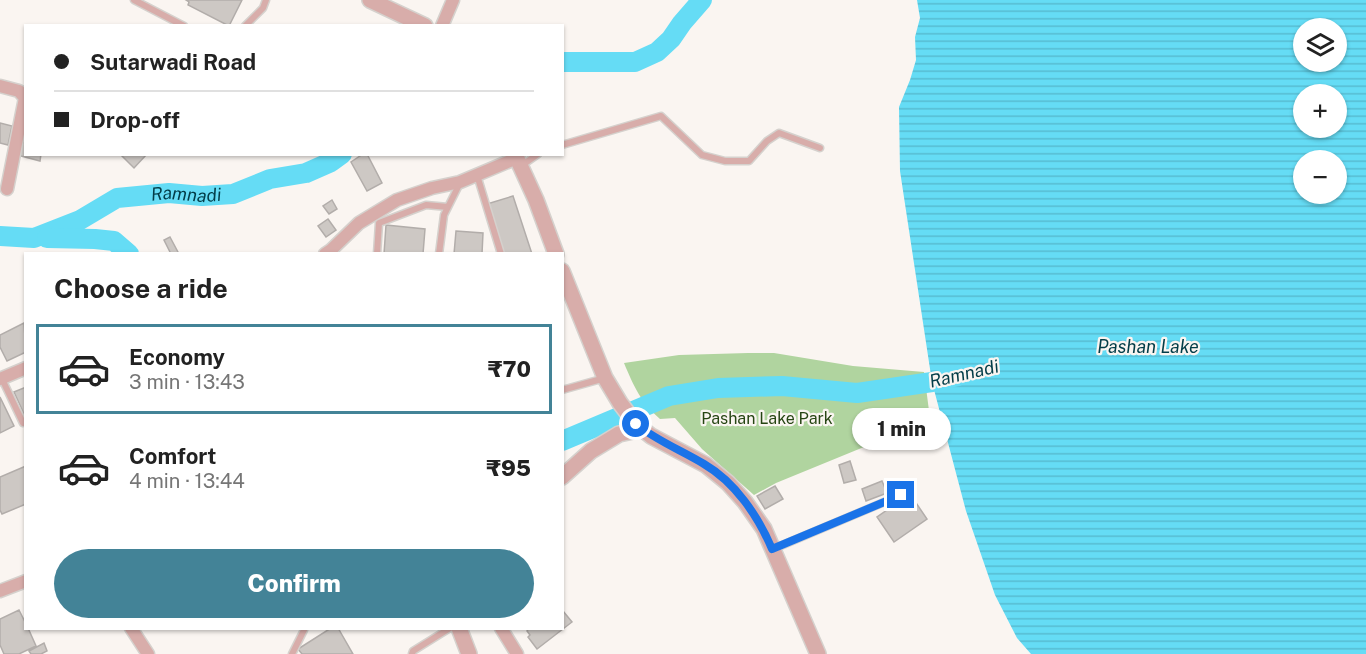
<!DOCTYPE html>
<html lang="en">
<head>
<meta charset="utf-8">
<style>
	:root { --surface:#fff; --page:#f6f6f6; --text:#222; --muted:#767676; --line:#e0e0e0; --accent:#438397 }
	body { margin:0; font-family:"Public Sans",sans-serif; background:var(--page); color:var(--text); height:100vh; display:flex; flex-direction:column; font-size:22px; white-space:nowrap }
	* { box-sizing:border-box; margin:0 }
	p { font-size:20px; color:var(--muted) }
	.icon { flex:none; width:33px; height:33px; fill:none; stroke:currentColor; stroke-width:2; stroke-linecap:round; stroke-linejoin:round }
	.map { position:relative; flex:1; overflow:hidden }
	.details { position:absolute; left:24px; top:252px; width:540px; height:378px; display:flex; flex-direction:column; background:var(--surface); border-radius:0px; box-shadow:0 2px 4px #0004 }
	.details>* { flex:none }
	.guide { position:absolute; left:24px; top:24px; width:540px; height:132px; border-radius:0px; box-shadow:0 2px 4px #0004; display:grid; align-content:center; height:132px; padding:0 30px; background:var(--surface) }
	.fabs { position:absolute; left:1293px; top:18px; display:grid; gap:12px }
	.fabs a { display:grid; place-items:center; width:54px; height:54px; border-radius:50%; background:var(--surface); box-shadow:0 2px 4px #0004; font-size:30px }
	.end { position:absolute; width:27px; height:27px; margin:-14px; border:8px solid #1a73e8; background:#fff; box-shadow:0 0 0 3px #fff }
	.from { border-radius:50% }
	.bubble { position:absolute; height:42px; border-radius:21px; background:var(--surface); box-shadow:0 2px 4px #0004; font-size:20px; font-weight:800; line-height:42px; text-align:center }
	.guide b { display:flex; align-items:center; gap:21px; height:57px; font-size:22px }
	.guide b+b { border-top:2px solid var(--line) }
	.guide i { width:15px; height:15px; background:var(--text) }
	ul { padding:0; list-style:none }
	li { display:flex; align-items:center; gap:18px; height:90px; margin:0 12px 9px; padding:0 18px; border:3px solid transparent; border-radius:0px }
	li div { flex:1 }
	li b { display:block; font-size:22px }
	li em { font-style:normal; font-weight:800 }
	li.selected { border-color:var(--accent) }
	li>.icon { width:54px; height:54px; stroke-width:1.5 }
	h2 { padding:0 30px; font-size:27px; line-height:72px }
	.action { display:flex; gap:12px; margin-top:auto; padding:12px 30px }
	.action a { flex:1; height:69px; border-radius:36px; background:var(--accent); color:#fff; font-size:24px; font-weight:800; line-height:69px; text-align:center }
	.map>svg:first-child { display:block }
</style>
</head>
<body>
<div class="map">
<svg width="1366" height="654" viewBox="0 0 1366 654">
	<defs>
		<pattern id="water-rules" width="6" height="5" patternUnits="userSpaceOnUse" patternTransform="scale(1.5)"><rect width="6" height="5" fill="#65dcf5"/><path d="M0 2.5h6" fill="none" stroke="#57bcd1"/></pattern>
	</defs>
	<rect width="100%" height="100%" fill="#faf5f1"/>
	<path fill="#b0d49f" d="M748,353H774L853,366L924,372L932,434L903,431L776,483L754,495L702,449L675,418L660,419C641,402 634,387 624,363L679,355Z"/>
	<path fill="url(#water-rules)" fill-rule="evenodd" d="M917,0H1366V654H1031L1017,638L995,595L966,511L932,382L900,171L899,107L910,80L916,60L915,37L920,18ZM1304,28H1336V62H1304ZM1304,94H1336V128H1304ZM1304,160H1336V194H1304Z"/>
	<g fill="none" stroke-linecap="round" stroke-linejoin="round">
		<g stroke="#65dcf5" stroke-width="20">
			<path d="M562,62H635L657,52L671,39L682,23L702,0"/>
			<path id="s1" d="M0,236L34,238L80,220L117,198L169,193L202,196L233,194L270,179L306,173L331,162L342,154"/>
			<path d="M47,238L95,239L114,241L129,254"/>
			<path d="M562,441L669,396L718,388L782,386L857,393L932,382L958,376"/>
		</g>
	</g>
	<path fill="#cdc8c4" stroke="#b2adaa" stroke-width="1.5" d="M186,0H242L229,26L188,5L189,2Z
		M0,123L12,126L8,145L0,143Z
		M20,142L26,143V154H41L40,161L17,155Z
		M120,154H147L134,168Z
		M363,154H367L382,183L367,191L351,162Z
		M513,196L532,254H503L487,204Z
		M332,200L337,209L329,214L323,206Z
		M328,219L336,230L326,237L318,226Z
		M386,225L425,229L423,254H384Z
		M456,231L483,233L482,254H454Z
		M170,237L179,254H171L164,240Z
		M24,323L26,352L7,361L0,347V335Z
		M26,387V416H25L14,392Z
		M0,397L14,426L0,433Z
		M850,461L856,480L844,483L839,465Z
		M26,466V504L2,514L0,510V477Z
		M882,481L887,493L866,501L862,489Z
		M775,486L783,499L765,509L757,496Z
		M910,494L927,519L894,542L877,517Z
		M19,610L26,624V628H28L36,646L19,654H4L0,645V619Z
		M563,611L572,622L537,649L528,637L530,635L527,631L529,628H562Z
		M331,628H338L353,654H302L298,649Z
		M44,643L47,651L41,654H31L29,651Z"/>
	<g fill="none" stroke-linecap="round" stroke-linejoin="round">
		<defs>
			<path id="service" d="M134,0L184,26
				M245,26L263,8L266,0
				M562,145L661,116L702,155L725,161H749L767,141L779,133L820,148
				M521,166L538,154
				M477,175L501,254
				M377,254L379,223L426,205L448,207
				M439,254L444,215L460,183
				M2,379L23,423
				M562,390L605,378
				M773,549L901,495
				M292,654L304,630
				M412,654L413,651L450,628"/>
			<path id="minor" d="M442,26L453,0
				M0,86L19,91L25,98L7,189
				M325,254L331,250L359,223L397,200L432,188L460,182L517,158
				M0,379L26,368
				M0,591L26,581
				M131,628L148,654
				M501,628L517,654"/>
			<path id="tertiary" d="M370,0L425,26
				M515,154L536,200L556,254
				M562,271L605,378L620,403L636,424L651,436L706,465L728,483L745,502L764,529L818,654
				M562,477L591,451L619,434L642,429
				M459,628L469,654"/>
		</defs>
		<use href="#service" stroke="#d5d1cd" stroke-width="9"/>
		<use href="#minor" stroke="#d5d1cd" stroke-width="15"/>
		<use href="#tertiary" stroke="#d5d1cd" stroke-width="18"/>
		<use href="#service" stroke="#d8adaa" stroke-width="6"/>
		<use href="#minor" stroke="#d8adaa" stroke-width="12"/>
		<use href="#tertiary" stroke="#d8adaa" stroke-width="15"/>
	</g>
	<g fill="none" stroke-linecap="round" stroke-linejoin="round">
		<path stroke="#1a73e8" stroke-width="8" d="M636,424C657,441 681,450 704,464C735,482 758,516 772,549L901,495"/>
	</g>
	<g text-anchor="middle" stroke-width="4.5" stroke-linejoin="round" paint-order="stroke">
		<g font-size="16" fill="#264513" stroke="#faf5f1">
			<text x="767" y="424">Pashan Lake Park</text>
		</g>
		<g font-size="18" font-style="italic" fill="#033d48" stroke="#faf5f1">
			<text dy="6" stroke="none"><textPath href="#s1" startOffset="196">Ramnadi</textPath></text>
			<text x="1148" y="353">Pashan Lake</text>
			<text transform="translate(964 374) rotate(-13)" y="6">Ramnadi</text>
		</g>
	</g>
</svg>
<div class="fabs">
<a><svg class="icon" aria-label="layers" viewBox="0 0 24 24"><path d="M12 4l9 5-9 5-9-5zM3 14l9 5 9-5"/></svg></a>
<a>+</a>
<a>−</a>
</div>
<i class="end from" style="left:636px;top:424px"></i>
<i class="end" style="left:901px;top:495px"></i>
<div class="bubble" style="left:852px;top:408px;width:99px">1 min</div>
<div class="guide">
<b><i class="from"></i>Sutarwadi Road</b>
<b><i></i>Drop-off</b>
</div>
<section class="details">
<h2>Choose a ride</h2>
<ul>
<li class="selected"><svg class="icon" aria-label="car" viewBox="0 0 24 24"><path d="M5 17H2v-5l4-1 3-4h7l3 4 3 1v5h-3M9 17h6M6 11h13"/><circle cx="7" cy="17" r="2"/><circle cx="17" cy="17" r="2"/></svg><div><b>Economy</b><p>3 min · 13:43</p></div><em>₹70</em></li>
<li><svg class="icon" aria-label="car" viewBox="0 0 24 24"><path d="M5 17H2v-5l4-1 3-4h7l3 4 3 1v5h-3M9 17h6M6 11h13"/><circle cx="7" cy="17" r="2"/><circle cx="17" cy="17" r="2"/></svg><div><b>Comfort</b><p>4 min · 13:44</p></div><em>₹95</em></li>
</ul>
<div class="action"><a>Confirm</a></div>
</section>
</div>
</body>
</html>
